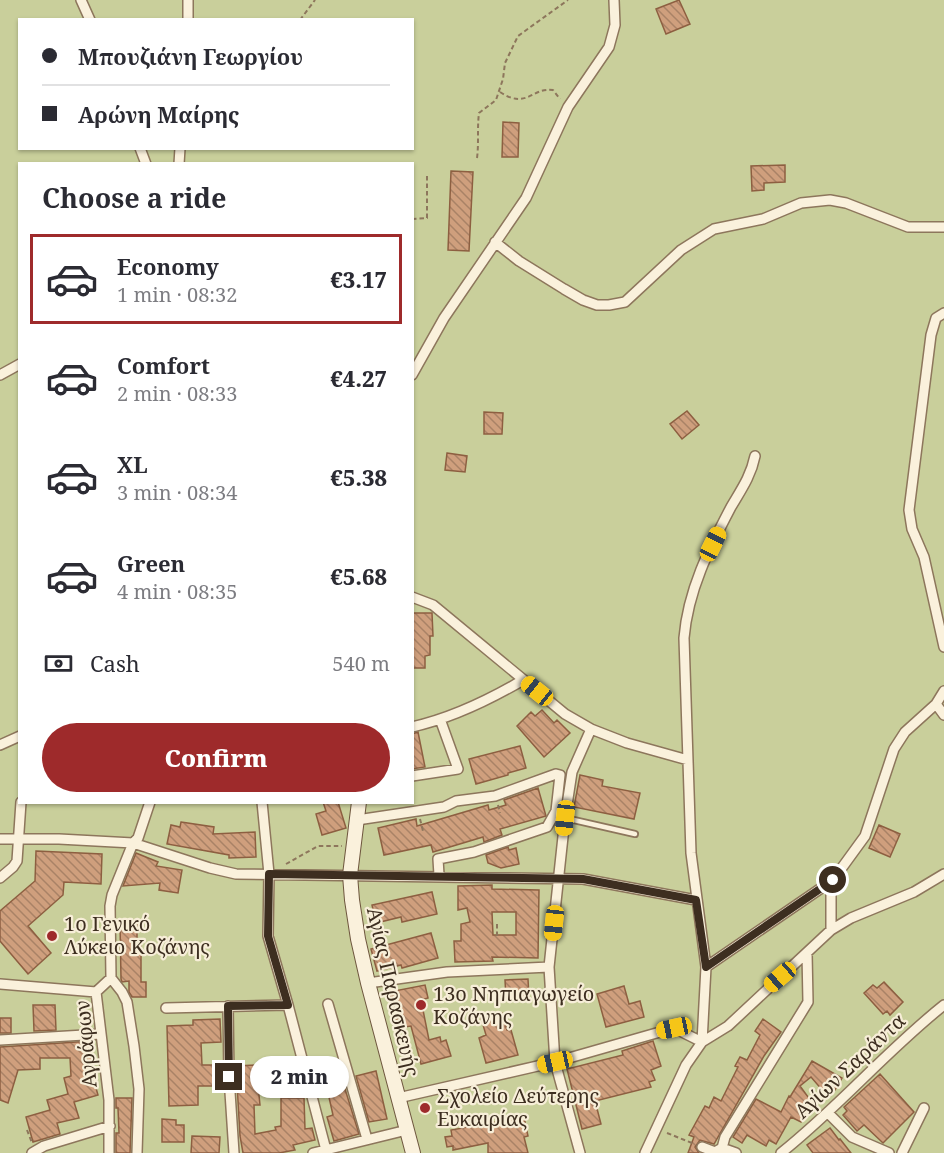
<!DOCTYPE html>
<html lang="en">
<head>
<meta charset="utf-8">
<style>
	:root { --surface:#fff; --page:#f7f7f7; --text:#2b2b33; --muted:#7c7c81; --line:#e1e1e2; --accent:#9e2a2b }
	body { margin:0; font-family:"Noto Serif",serif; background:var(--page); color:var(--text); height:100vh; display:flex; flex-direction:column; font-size:22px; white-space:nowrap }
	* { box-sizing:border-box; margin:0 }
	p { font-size:20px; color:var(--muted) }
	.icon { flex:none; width:33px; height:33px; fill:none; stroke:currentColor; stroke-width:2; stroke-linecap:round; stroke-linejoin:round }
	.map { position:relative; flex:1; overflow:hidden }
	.sheet { position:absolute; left:18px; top:162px; width:396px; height:642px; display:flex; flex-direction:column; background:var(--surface); border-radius:0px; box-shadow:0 2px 4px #0004 }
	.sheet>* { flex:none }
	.top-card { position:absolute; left:18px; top:18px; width:396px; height:132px; border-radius:0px; box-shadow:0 2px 4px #0004; display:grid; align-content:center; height:132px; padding:0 24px; background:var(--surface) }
	.end { position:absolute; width:27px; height:27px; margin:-14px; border:8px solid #3d2e20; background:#fff; box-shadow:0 0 0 3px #fff }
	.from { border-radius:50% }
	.bubble { position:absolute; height:42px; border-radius:21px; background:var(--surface); box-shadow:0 2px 4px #0004; font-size:20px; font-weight:800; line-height:42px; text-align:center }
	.car { position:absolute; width:18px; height:36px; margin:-18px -9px; border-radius:8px; box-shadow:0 0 4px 2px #0007; background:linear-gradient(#f5c518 24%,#345 0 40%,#f5c518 0 76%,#345 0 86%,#f5c518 0) }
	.top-card b { display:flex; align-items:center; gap:21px; height:57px; font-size:22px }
	.top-card b+b { border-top:2px solid var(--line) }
	.top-card i { width:15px; height:15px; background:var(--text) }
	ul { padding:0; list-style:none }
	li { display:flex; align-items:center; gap:18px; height:90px; margin:0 12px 9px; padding:0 12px; border:3px solid transparent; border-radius:0px }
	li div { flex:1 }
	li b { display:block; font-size:22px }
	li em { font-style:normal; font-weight:800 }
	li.on { border-color:var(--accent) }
	li>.icon { width:54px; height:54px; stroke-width:1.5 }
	h2 { padding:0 24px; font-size:27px; line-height:72px }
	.pay { display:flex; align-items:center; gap:15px; height:66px; padding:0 24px; font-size:22px }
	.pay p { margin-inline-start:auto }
	.cta { display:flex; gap:12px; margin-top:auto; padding:12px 24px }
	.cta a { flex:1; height:69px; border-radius:36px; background:var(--accent); color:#fff; font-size:24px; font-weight:800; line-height:69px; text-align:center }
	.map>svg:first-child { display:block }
</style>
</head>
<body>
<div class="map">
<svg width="944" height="1153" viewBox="0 0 944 1153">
	<defs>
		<pattern id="building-back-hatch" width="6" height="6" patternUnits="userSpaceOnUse" patternTransform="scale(1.5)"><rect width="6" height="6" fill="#cf9f7d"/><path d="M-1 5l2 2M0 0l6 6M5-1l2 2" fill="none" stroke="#a98266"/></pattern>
	</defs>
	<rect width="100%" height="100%" fill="#f0e4c8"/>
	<path fill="#c9cf9b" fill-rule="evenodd" d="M0,0H944V1153H0ZM20,20H412V148H20ZM20,164H412V802H20Z"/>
	<path fill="url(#building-back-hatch)" stroke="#8d5f41" stroke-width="1.5" fill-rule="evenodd" d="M679,0L690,24L666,34L656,9Z
		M503,122L519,123L518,157H502Z
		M785,165V182L764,183V190L752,191L751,166Z
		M451,171L473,172L469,251L448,250Z
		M687,411L699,425L682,439L670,424Z
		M484,412L503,413L502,434H484Z
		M447,453L467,456L465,472L445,470Z
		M412,613H432L433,636H430V655L425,656V668H412Z
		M542,710L554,723L557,720L570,733L544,757L517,726L531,712L535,716Z
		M418,732L425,767L412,769V734Z
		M520,746L526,768L508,773V775L476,784L469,759Z
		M580,775L603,780L602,786L640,793L634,819L574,807Z
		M538,788L546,816L500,829L502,835L484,842L483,837L433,852L431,845L384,855L378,828L416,819L417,826L488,805L489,810L506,805L504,800Z
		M323,802H338L346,828L322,835L316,814L326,811Z
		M181,822L214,827L213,834L255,832L256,857L229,858V855L167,844L171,825L180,827Z
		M879,825L900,834L890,857L869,848Z
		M508,847L509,850L516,848L519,864L501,868L488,863L486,855Z
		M36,851L102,854L101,884L64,882L63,895L28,926L51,953L28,974L0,941V911L35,881Z
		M136,853L158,862L156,866L182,870L178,893L159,890L160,883L123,886Z
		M492,885V889L539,890L538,958L492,957L493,961L455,962L454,941H461V924L470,922L467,908L458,910V886ZM492,912H516V935H493Z
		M432,892L437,914L402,922L401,917L376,923L372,905Z
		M120,923H137V944L141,943V982H146V997H132L129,992V981L122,982L121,979Z
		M431,933L438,958L402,968L401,965L377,971L371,949Z
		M528,979L529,998L506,999L505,980Z
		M884,982L903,1002L890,1015L887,1011L883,1014L864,993L873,985L877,988Z
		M425,985L428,998L421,1000L429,1040L440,1037L441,1042L446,1040L451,1056L421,1064L411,1026L405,1027L403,1018L395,1020L389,992Z
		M624,986L629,1004L640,1001L644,1017L606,1027L597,994Z
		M33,1005H55L56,1030L34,1031Z
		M502,1013L507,1030H511L518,1055L486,1063L479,1038L486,1035L481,1018Z
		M0,1018H11V1033H0Z
		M220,1019L221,1042L201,1043L202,1065H222L223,1086H198V1105L169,1106L167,1026L193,1025V1020Z
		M763,1019L781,1032L764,1056L714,1144L700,1140L695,1147L699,1153H688L694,1137L689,1135L705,1106L709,1108L714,1097L721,1101L738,1067L735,1066L740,1057L747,1060L760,1035L755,1031Z
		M92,1041V1064H89L98,1095L74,1102L79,1118L57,1123L60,1134L33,1142L26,1117L50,1110L47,1100L68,1094L64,1078L71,1076L70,1058H40V1069L18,1070L8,1103L0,1100V1047Z
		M653,1041L661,1066L651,1070L655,1080L649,1082L651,1087L595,1101L601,1124L582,1129L567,1069L623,1055L622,1051Z
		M812,1061L842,1078L835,1090L826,1085L823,1091L811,1077L800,1086L811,1101L801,1122L791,1117L776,1144L769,1140L766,1146L747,1135L742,1143L733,1137L756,1099L781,1112L789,1096L790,1097Z
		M256,1065L260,1105H254L255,1134L276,1130L275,1127L281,1126V1098H304L305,1129L312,1128L315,1140L293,1145L295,1150L279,1153H243L240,1136L236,1066Z
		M376,1071L387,1119L369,1122L356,1076Z
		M880,1074L914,1112L883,1143L864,1125L857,1131L843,1115L847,1111L844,1107Z
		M345,1089L359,1134L334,1141L327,1117L333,1115L328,1093Z
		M116,1098H132L130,1153H116V1133H119L118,1108H116Z
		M524,1117L528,1136L524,1137L528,1153H488V1143L453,1150V1146L447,1147L445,1137L452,1136L451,1130Z
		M162,1119L176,1120V1125H184V1142H162Z
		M830,1128L839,1140L840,1139L851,1153H813L807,1145Z
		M192,1136L220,1137L219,1153H191Z"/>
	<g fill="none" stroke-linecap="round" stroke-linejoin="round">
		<defs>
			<path id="lane" d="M565,818L635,834"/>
			<path id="street" d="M81,0L90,20
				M188,20V0
				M140,148L146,164
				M179,164L180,148
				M495,242L519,261L564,289L583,300L597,305H609L625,302L681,250L714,229L763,219L801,203L830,200L846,203L908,227H944
				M944,313L936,318L931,335L909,510L912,529L924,557L944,647
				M0,375L20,364
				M412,375L444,318L526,198L568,107L609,47L615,25L614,0
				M412,597L433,605L565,714L591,729L627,743L688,760
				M936,704L944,715
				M412,727C452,718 489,700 523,680
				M0,745L20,736
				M412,776L458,769L440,719
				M262,802L269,874L268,936L288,1005L326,1150
				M357,820L444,807L456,801L495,796L556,774L560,775L556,811L547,827L474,852L438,859L439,875
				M0,839H59L133,843L210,868L236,874L583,879L696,900
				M0,878L13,867L17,861L21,802
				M831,930V891L833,880
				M706,967L833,880L865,836L894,749L905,732L936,704L944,691
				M111,978L122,992L127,1002L134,1046L139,1089L137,1153
				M368,983L447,972L549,967
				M0,984L96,992
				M328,1004L367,1139
				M228,1006L229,1077L234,1153
				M166,1008L288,1005
				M0,1040L101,1034
				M702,1042L706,967L691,853L684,638C688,590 709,549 731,507C741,490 751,476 755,456
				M398,1098L555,1062L674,1028L702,1042
				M828,1113L852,1137L889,1153
				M702,1147L715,1152L722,1148L736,1153
				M722,1148L725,1137L808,1002L807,953
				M32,1153L44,1146L110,1126
				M109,1153V1100L96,992L111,978L110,906L112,895L133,843L138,838L150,802
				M313,1153L407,1130
				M580,1153L555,1062L549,967L565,818L572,772L591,729
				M645,1153L686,1065L702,1042L728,1026L831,930L851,918L914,892L944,874
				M781,1153C839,1107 886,1051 944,1005
				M902,1153L924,1108"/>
			<path id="secondary" d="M359,802L350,875L352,900L358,939L368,983L413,1153"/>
		</defs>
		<use href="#lane" stroke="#8d765c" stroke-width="8"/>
		<use href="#street" stroke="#8d765c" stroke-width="12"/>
		<use href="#secondary" stroke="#6f573f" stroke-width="16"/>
		<path stroke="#8d765c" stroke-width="2" stroke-dasharray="4.5 3" stroke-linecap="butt" d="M300,20L315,0
			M500,92C527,110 532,87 553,90L560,99
			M477,158C479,143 477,129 479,113L496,100L503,79L505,63L518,36L568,0
			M412,219L427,218V174
			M498,805L500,813
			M420,819L423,831
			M286,864L318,846H342
			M497,936V924
			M27,1130L32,1143
			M667,1133L692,1143"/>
		<use href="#lane" stroke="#faf1dc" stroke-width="4.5"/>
		<use href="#street" stroke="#faf1dc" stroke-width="9"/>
		<use href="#secondary" stroke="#faf1dc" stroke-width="14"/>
	</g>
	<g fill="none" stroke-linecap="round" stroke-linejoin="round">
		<path stroke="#3d2e20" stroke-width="8" d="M229,1077L228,1006L288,1005L268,936L269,874L583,879L696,900L706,967L833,880"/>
	</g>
	<g fill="#9e2a2b" stroke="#f7eed8" stroke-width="2">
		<circle cx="52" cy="936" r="6"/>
		<circle cx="421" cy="1005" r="6"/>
		<circle cx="425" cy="1108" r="6"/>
	</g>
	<g text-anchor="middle" stroke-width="4.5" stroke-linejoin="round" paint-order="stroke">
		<g font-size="20" fill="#3d2e20" stroke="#f7eed8" text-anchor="start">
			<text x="64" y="931">1ο Γενικό<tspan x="64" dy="23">Λύκειο Κοζάνης</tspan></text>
			<text x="433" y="1001">13ο Νηπιαγωγείο<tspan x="433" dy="23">Κοζάνης</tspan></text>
			<text x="437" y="1103">Σχολείο Δεύτερης<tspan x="437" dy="23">Ευκαιρίας</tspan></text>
		</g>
		<g font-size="20" fill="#3d2e20" stroke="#f7eed8">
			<text transform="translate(393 992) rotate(77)" y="7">Αγίας Παρασκευής</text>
			<text transform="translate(86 1044) rotate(-95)" y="7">Αγράφων</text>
			<text transform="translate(850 1066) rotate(-43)" y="7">Αγίων Σαράντα</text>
		</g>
	</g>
</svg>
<i class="end from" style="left:833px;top:880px"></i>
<i class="end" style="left:229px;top:1077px"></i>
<div class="bubble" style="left:250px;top:1056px;width:99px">2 min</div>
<i class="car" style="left:713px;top:544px;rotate:26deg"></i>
<i class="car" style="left:537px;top:691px;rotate:309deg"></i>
<i class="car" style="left:565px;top:818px;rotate:186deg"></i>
<i class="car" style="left:554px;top:923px;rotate:186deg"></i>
<i class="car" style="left:780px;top:977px;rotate:229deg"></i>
<i class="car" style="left:674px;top:1028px;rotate:258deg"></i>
<i class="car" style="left:555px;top:1062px;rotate:257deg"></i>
<div class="top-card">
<b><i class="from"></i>Μπουζιάνη Γεωργίου</b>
<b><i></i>Αρώνη Μαίρης</b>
</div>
<section class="sheet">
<h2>Choose a ride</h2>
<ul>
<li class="on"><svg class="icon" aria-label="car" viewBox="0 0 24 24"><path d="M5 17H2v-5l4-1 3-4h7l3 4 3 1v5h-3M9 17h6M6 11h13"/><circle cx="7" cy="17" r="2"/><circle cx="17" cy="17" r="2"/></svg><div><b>Economy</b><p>1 min · 08:32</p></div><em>€3.17</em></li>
<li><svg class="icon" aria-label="car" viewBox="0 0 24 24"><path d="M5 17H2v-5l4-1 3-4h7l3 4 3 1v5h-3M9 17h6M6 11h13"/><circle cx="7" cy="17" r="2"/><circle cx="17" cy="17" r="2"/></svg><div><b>Comfort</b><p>2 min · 08:33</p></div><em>€4.27</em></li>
<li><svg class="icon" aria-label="car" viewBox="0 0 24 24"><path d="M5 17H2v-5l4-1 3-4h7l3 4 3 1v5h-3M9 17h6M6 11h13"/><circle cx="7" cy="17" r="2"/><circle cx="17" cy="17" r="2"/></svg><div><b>XL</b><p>3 min · 08:34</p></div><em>€5.38</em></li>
<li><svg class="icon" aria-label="car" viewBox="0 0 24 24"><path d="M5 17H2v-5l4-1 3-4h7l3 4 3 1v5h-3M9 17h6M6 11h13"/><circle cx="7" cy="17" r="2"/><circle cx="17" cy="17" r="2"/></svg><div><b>Green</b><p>4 min · 08:35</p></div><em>€5.68</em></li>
</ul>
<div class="pay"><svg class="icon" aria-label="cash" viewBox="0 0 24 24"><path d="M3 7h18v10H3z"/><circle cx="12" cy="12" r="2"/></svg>Cash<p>540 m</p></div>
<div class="cta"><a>Confirm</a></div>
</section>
</div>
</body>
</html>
